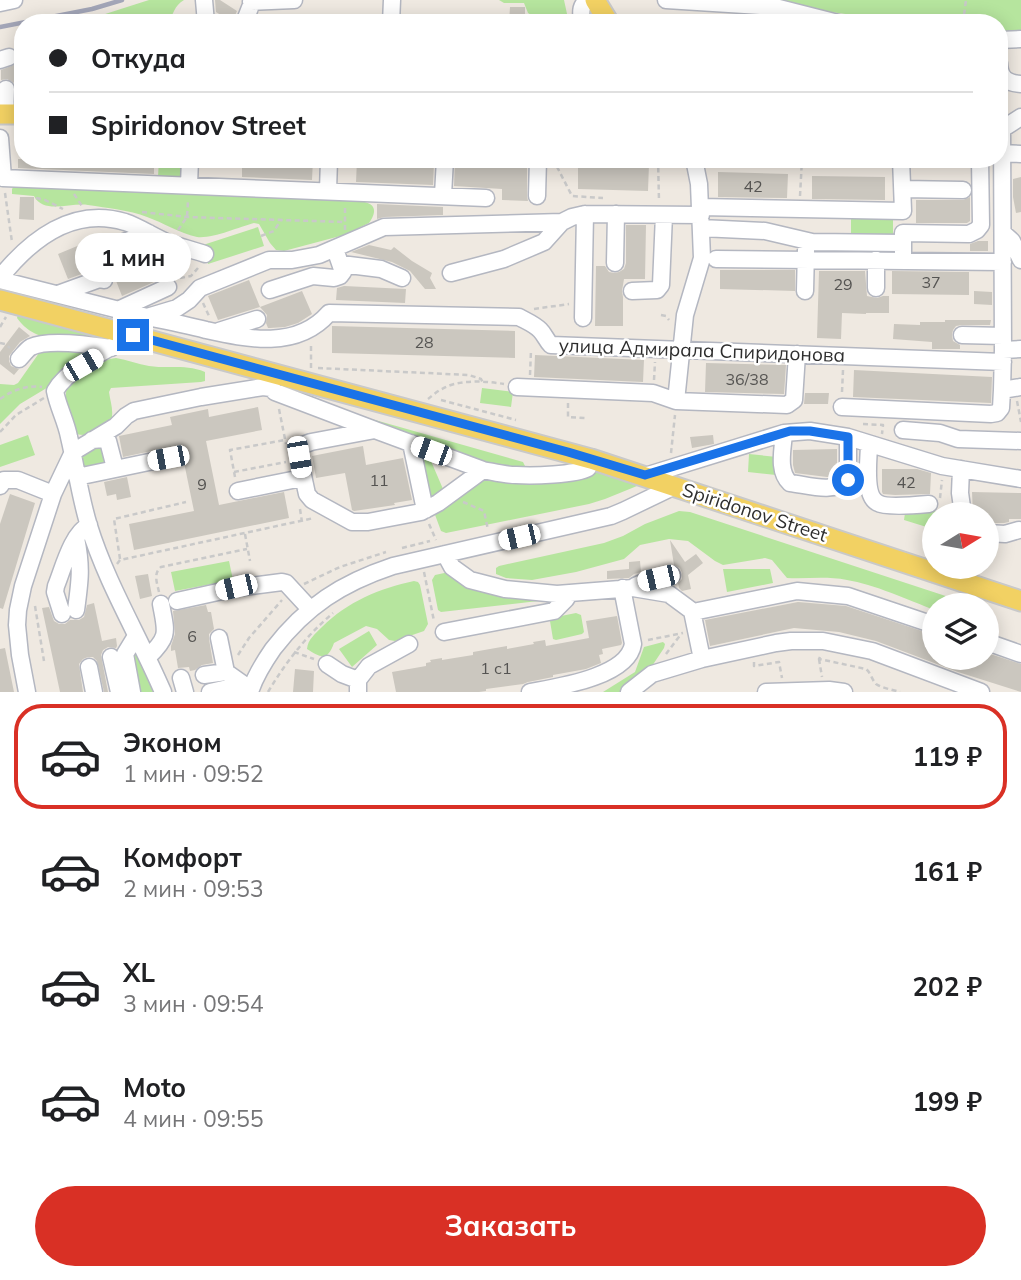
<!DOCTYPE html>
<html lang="ru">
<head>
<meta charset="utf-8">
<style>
	:root { --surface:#fff; --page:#f2f2f2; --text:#202124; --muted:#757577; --line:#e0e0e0; --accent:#d93025 }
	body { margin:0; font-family:Mulish,sans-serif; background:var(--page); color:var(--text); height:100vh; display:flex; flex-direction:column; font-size:26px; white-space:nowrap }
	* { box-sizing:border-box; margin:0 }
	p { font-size:23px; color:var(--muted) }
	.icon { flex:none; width:38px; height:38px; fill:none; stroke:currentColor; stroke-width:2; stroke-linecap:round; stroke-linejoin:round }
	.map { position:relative; height:692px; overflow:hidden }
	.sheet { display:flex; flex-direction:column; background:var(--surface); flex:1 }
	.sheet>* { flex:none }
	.banner { position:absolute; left:14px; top:14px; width:994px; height:154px; border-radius:28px; box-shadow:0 4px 18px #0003; display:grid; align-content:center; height:154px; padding:0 35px; background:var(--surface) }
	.needle { width:46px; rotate:79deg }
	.tools { position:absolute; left:922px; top:502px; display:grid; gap:14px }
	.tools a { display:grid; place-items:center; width:77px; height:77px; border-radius:50%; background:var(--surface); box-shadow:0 4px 18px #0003; font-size:35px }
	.end { position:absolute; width:32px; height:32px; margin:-16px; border:9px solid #1a73e8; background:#fff; box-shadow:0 0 0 4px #fff }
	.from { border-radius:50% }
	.bubble { position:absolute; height:49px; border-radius:24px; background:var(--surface); box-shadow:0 4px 18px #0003; font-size:23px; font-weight:700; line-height:49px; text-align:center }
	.car { position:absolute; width:21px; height:42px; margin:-21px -10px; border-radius:9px; box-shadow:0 0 5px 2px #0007; background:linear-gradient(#fff 24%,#345 0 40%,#fff 0 76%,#345 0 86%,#fff 0) }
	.banner b { display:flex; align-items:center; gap:24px; height:66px; font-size:26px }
	.banner b+b { border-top:2px solid var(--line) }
	.banner i { width:18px; height:18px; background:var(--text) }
	ul { padding:12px 0 0; list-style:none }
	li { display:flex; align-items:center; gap:21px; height:105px; margin:0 14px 10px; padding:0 21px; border:4px solid transparent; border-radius:28px }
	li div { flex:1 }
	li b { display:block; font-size:26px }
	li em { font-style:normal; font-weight:700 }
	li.current { border-color:var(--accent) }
	li>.icon { width:63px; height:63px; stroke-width:1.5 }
	.primary-button { display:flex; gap:14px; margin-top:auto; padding:14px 35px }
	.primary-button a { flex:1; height:80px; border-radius:42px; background:var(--accent); color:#fff; font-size:28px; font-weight:700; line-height:80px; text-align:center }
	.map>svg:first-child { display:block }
</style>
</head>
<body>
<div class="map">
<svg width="1021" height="692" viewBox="0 0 1021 692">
	<rect width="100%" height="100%" fill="#efe9e1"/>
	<path fill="#b6e59e" d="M149,0H184C174,6 174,13 168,23H77Z
		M499,0H564L569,23H559L557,16L534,17L528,13L524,3H504Z
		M743,0H1021V30L999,31V23H949L935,16H918L905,17L897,21L888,23L860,16Z
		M159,159H185L184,178L158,177Z
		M14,186L328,198C338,199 369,199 373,207C376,212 372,219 369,223L344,235L284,251L276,250L270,243L259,224L254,223C239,227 212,239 197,237C179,233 164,223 147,217C129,210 107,208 88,205C71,202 44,215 34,196L12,194V189Z
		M851,215H893V235H851Z
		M258,227L264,246L208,264L203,245Z
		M18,314L91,333V335L89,337C60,338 36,344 17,318Z
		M56,349L83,352L84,354L50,386L20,404L0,424V384L14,385L18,383L39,353Z
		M116,358C127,360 138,364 149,366C168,369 185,364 205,372V381L201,382L111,388L109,392C110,400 113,408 112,416C112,433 90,437 76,434C71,419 63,402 67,386C81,374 97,360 116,358Z
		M482,388L513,392L511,407L480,403Z
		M368,418L523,462L526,468L499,471L367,419Z
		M28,435L35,455L0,467V445Z
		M103,441L111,463L84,472L80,453Z
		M418,450L428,454L443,489L430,500Z
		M749,454L777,457L776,475L748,472Z
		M596,470L638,483L637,486L605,499L589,504L446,533L441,531L434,512L479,478Z
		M679,511L690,512L973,605L934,606V610C909,600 873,584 847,580C826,576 808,579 787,578L772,560L765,558L723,565L715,561L688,541L669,539L640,545L624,559L576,572L532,580L506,578L496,574V568L499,566L604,543L623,536L645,524Z
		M936,511L933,529L904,520L905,513Z
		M229,561L233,580L175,591L171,572Z
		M723,569H770L773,583L727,592Z
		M449,572L547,600L441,612L438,610L432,580L435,575Z
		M414,581L418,582L420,585L428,624L424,631L395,641L389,640L377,629L366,626L334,643C328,660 322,659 307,649C308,639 315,634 322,627C347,602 380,588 414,581Z
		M576,613L581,615L584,632L582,634L556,640L553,639L550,621L551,618Z
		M369,631L377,645L352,667L339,649Z
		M663,642L665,644L664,648L648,672L622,692H603L635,672L644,647Z
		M134,650L137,652L156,692H139L132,654Z"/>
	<path fill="#c9ec9a" d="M282,16L366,17V23H282Z"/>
	<path fill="#cbc7bf" d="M215,0H220L237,11L232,22L216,12Z
		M510,7H525V23H509Z
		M725,14L762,17V23H725Z
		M23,48L22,85L17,86L16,84L7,79L1,80V70L16,64L19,58L16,49Z
		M18,159H154V174L18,168Z
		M242,159H313L312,180L242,177Z
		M357,160L434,163L433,185L356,182Z
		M455,161L527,163V196L528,201L502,200V189L454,186Z
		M578,163L649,164L648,191L578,189Z
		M718,172L788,174L787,198L718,197Z
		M812,176L885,177V200L812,199Z
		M1021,177V212L1016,213L1013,197V179Z
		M20,197H34V220L19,219Z
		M970,197V221L967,223H916V200H963Z
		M377,204L443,207V215L384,217L377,219Z
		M626,225H646L645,279H624L622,291L623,297V326H595L596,266H605L609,272L614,273L619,272L624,269L626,263Z
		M99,237L101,242L100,251L107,257L112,268L153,252L163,278L122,296L111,268L108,270L98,268L68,279L58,254Z
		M978,241H988V251H970V244Z
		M369,245L391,250L394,247L412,261L432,273L430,278L436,289H425L410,271L392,262L351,252Z
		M720,270H795V291L720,289Z
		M819,271H865L867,296L877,298L883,296H889V313H866V314L842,313L841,339L817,338Z
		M892,271L969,272V295L892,294Z
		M249,280L260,307L302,291L312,314L298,323L285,327L270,328H268L266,323L267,315L260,307L218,320L208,296Z
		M344,286L406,289L405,303L336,300L337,288Z
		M974,291L992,292V305L974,304Z
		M945,320H991L990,325H962L956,326L953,330L952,335L953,341L960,345V349H932V342L893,339L894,324L920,325V322H945Z
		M332,326L515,331V358L332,353Z
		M19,327L30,336L20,342L9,356V361L11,366L19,369L14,375L0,364V352Z
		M535,355L644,360L643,382L534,377Z
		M706,363L786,365L784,394L705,392Z
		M854,370L992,377L991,403L853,397Z
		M805,393H829L828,404H804Z
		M258,407L262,430L206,441L219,505L284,492L289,518L134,550L129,524L194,511L181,448L174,450L166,448L123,457L119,436L172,425L170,417L208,409L209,417Z
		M713,435L714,444L692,448L690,437Z
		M363,446L366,465L403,458L412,500L394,503L395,505L354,511L352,510L345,473L316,478L312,456Z
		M837,449V473H830V477H827L795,473L793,465V450Z
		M882,469H917L931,473L930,494L895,495L883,494L882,492Z
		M127,477L131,497L117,500L116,494L107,496L104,482Z
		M972,492L1021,493V519H1009V522L1004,523H987V514H973Z
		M10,494L35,503L3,609L0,608V524Z
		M670,540L685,562L696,554L703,563L688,575L691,589L682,591L679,588L678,583L682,579V573L680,568L674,565Z
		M640,561L641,572L634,574L629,578L607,579V571L629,569V562Z
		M148,574L152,596L140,599L135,576Z
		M798,602L846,606L934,635V658H987V653L1021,664V692L958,672L876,641L839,632L794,628L710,646L705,620Z
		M94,603L102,641L116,638L117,646L116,648L108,647L103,650L101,655L108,692H104L97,661L93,657H88L83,659L79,664L83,692H60L42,608L49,607L54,621L59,624H65L70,620H79L84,617L87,605Z
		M206,605L208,612H211L214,629L209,634V639L213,663L202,665L195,670L190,671L189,667L178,668L175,650L171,651V646L175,634L173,611Z
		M617,616L622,643L621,645L602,649L603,654L599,655L601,663L586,669L553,675V677L528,682L523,684L486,689V691L479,692H396L392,672L426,666V663L431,662L430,660L442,658V660L473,655V652L507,646V649L534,644L533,642L545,640L546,646L589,638L586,621Z
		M5,648L14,692H0V649Z
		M295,669L314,671L313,692H293Z"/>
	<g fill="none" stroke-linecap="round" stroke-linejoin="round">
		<defs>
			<path id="minor" d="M204,0L206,23
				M666,0L775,7L838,23
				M251,2L294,0
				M0,3L14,0
				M244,23L253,0
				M391,23L392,0
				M582,23C581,13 579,5 589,0
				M999,40L1021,39
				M0,60L9,57
				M999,63C1000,79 1007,83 1021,84
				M5,113L6,89
				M1021,117L1007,126L1002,127L1003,350L1002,390L1021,387
				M0,138L3,178L486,198
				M999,153L1021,154
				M189,185L190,159
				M903,189L963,190
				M328,191L329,159
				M443,195L445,159
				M537,196L538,159
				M700,207L903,211L901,159
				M701,228L765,231L812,242L903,243V261
				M1003,233L1012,241L1021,260
				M903,243V233L969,234L977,230L981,225L980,159
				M110,247L149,233
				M716,259L1003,262
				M615,263L616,214
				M341,264L381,269L402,278
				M451,273L504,259L544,242L562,222
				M0,278C30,240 73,206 125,222C140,227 154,237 169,243C181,247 193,250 205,254
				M0,280L147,317L177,308L189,300L200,288L269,260H292L319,255L384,227L562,222L572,217L585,214L701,215
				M876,288V260
				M270,290L313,276L334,278L340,276L343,272L335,249
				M632,291L657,290L661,285L664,215
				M805,291L806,250
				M58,294L102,278L104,280
				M118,310L168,287
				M147,317C167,321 187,325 206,330C247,339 297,350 329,313L519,317C526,321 534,324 540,330C545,335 546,340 551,345L1003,362
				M583,318L585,214
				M219,331L257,319
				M133,335C109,349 69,367 55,391C58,407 66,421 69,437C76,466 80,497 89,526C107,584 139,636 163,692
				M962,335L1003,336
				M1003,350L1021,349
				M19,359C23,355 26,350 31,347C48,339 92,345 111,348
				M517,387L653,393L676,401L787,405L794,400L797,354
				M676,401L685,315L702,258L699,184L694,159
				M842,407L991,414L997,413L1001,408L1002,390
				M903,430L940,433L958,439L1021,441
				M784,433C783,449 777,471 790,483C808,485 833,494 848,480V437
				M92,440L104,439L108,441L115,468
				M411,443L425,510
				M869,444C869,459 863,496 878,503C886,508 918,505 929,504
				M961,469L960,493L963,514
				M483,470L438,503L421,512L368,522H352L312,500L307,494L299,457L300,448L303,445L311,442L375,430L483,470C494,472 505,475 516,475C532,476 576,475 588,468L591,459
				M645,476L784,433L810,431L848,437L942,466L1021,479
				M77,477L168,458
				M0,486L4,480H18L53,494
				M238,491L302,478
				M987,533L1005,534L1019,530
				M76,538C82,567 80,581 76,610
				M445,554L452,567L470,580L505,589L557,594L633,588L669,594L692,611L702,659L652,674L629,692
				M635,586L644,582L672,575
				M177,601L236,588L282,582L286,583L310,609
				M693,612L797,591L848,596L934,625
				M62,614L55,592L56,586C63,569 72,533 89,525
				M444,632L554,611L566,599L569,594
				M219,638L226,672
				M987,642L1021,654
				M111,657L119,692
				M148,657C170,636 166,632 161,604
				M702,659L776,643L791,641H823L872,651L981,692
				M327,664L342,674L358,680
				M89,667L94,692
				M204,675L226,672L250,689
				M181,678L185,692
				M27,692L20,655L17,625L18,610L23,586L53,494L73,452L116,426L126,416L134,411L201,397L263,387L271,388L275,392L375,430
				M132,692L125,654L136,636
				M210,692L237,686L249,688
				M250,692C255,676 264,662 273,649C306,606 342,583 393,566L611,516L623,511L675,486
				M358,692V680L369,666L409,644
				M530,692C557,687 628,677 633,644L622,588
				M766,692L829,690L844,692"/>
			<path id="major" d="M595,0L609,23
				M0,114H23
				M0,300L591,459L1021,601"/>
		</defs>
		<use href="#minor" stroke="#b4b7c1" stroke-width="19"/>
		<use href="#major" stroke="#c9c9c9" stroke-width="23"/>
		<path stroke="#c9c9c9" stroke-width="2.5" stroke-dasharray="5 3.5" stroke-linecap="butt" d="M963,23L966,0
			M1002,95V112
			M553,159L572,196L603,198
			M658,159L659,201
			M928,159L966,161
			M5,193L12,242
			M74,194L82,206
			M800,196L802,159
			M36,198L45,200L63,209
			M142,212L187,217L345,222
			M178,230L187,217L188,201
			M345,230V205
			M261,236L274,231L281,220
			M174,275L175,261
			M180,278L191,276L198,268
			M203,303L209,316
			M534,309L569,304
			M661,315L666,316L669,320
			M0,327L6,317
			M0,343L5,344L10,348
			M311,368V344
			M318,368L469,375L481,379L483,383
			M530,375L531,350
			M654,380L655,362
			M842,392L843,370
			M0,399C13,390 26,385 42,387
			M428,399C432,396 437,391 442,389C458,379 486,381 504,384
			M441,400L516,420
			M1017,401L1021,422
			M568,403V417L585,418
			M279,409L286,444
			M863,424L883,425L882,434
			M0,432L16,415L44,398
			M671,453L675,415
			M234,472L286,462
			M235,477L230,450L285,440
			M940,498L942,480
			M463,502L484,511L488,530
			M300,509L302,522
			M429,524L436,540
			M245,534L250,561
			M402,548L430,541
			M120,559L114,519L186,502
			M117,564L120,560L314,518
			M424,572L434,621
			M304,584L340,567L386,552
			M159,592C157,583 153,573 161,567L247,549
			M35,606L44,661
			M648,640L683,633
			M294,652L314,659
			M666,654L681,634
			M238,655L249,638L282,600
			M820,657L819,659L866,669C871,673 872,680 876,684C882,688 893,690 900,692
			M819,659L822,677
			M754,662V666L779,662L782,678
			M268,692C286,662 306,636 333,613"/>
		<use href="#minor" stroke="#fff" stroke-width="16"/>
		<use href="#major" stroke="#f2d163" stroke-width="19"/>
		<path stroke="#a3a6b8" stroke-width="4.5" d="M0,27L92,9L122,0"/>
	</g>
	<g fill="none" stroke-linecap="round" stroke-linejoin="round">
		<path stroke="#1a73e8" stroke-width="9" d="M133,335L568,452L645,475L790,431H810L848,437V480"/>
	</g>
	<g text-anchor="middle" stroke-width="5" stroke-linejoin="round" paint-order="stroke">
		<g font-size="16" fill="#555452">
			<text x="753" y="192">42</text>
			<text x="931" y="288">37</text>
			<text x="843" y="290">29</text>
			<text x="424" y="348">28</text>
			<text x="747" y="385">36/38</text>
			<text x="379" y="486">11</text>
			<text x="906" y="488">42</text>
			<text x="202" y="490">9</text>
			<text x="192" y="642">6</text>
			<text x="496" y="674">1 с1</text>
		</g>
		<g font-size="19" fill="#2e2e2e" stroke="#fff">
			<text transform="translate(702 350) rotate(2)" y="7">улица Адмирала Спиридонова</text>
			<text transform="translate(755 512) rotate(18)" y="7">Spiridonov Street</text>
		</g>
	</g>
</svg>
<div class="tools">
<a><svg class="needle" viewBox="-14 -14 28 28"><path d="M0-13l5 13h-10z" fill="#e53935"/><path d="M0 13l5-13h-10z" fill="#757577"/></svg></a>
<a><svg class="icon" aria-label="layers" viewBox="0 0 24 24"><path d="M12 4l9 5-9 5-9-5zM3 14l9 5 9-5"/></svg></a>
</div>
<i class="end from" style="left:848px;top:480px"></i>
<i class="end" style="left:133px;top:335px"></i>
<div class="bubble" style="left:75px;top:233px;width:116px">1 мин</div>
<i class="car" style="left:83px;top:365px;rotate:60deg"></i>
<i class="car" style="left:431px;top:451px;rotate:290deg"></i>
<i class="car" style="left:299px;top:457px;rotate:170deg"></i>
<i class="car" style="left:168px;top:458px;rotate:259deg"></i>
<i class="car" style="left:519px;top:537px;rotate:257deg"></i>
<i class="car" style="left:658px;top:578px;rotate:257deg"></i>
<i class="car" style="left:236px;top:587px;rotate:257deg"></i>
<div class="banner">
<b><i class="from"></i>Откуда</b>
<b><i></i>Spiridonov Street</b>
</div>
</div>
<section class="sheet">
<ul>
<li class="current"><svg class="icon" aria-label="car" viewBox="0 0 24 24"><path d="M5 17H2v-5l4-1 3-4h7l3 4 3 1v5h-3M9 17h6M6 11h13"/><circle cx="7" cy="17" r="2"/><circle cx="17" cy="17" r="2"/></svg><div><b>Эконом</b><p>1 мин · 09:52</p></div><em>119 ₽</em></li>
<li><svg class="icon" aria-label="car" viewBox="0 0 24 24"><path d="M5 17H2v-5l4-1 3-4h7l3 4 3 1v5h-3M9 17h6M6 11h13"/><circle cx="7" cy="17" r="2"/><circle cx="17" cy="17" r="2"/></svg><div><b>Комфорт</b><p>2 мин · 09:53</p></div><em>161 ₽</em></li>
<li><svg class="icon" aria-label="car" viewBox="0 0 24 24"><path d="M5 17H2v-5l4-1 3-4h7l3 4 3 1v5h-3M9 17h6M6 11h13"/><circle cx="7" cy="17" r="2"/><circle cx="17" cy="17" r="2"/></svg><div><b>XL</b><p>3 мин · 09:54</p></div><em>202 ₽</em></li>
<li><svg class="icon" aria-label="car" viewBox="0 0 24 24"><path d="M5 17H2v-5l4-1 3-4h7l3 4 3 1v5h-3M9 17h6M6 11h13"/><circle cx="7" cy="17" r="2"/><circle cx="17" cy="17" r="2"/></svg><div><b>Moto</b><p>4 мин · 09:55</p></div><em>199 ₽</em></li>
</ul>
<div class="primary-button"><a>Заказать</a></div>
</section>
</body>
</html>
